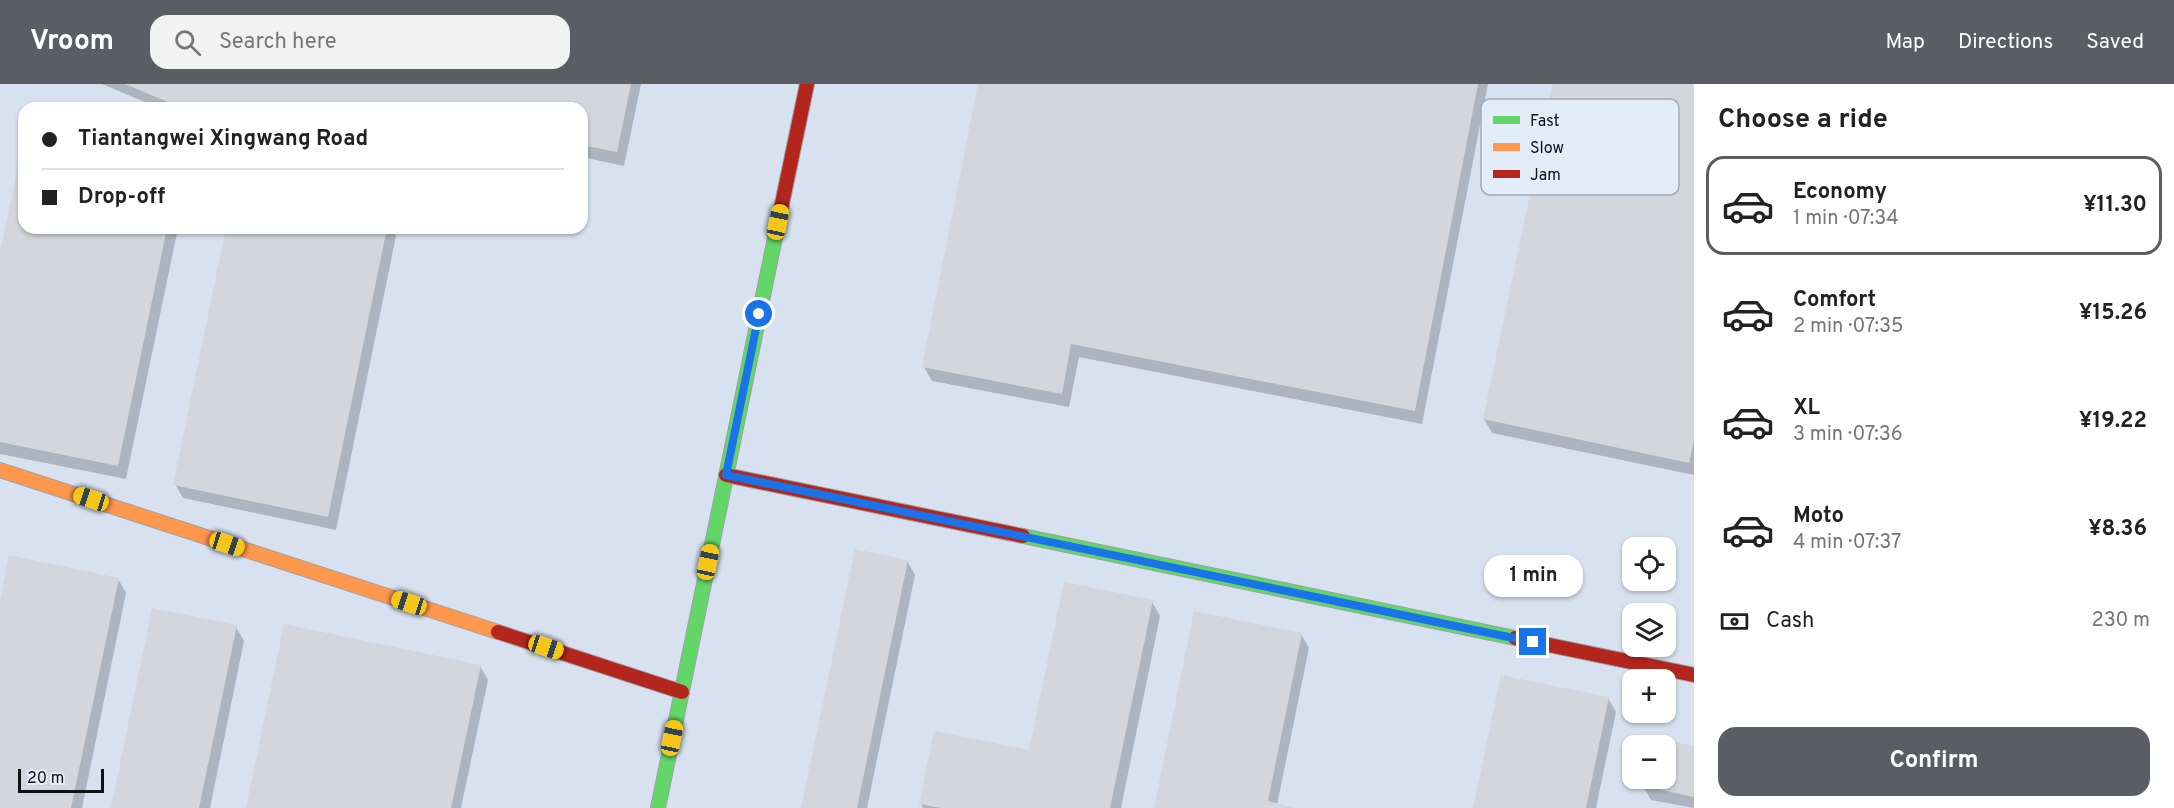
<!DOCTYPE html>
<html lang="en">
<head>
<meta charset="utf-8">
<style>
	:root { --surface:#fff; --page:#f2f2f2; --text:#222; --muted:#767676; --line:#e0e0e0; --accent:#5a5d63 }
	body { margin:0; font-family:Overpass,sans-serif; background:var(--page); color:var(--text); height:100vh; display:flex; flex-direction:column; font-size:22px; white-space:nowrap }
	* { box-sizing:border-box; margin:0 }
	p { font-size:20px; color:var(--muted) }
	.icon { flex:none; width:33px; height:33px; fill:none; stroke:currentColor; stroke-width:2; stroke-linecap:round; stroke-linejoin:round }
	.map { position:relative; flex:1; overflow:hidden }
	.details { display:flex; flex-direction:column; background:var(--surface); width:480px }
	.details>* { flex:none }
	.hud { position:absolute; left:18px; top:18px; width:570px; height:132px; border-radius:18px; box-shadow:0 2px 4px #0004; display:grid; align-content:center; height:132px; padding:0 24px; background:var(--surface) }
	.fabs { position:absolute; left:1622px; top:453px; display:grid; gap:12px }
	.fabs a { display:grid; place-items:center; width:54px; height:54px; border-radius:12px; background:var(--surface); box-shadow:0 2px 4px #0004; font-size:30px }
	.scale { position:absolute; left:18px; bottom:15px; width:86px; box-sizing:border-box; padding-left:6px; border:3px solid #0d1015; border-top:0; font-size:16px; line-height:21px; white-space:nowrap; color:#0d1015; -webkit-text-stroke:4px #e3ecf9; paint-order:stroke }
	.end { position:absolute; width:27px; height:27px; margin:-14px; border:8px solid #1a73e8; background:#fff; box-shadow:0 0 0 3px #fff }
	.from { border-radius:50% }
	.bubble { position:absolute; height:42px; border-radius:18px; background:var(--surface); box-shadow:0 2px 4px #0004; font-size:20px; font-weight:700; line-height:42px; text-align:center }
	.car { position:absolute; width:18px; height:36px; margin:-18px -9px; border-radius:8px; box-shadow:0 0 4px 2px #0007; background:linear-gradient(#f5c518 24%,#345 0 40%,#f5c518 0 76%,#345 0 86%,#f5c518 0) }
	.hud b { display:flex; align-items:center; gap:21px; height:57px; font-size:22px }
	.hud b+b { border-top:2px solid var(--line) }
	.hud i { width:15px; height:15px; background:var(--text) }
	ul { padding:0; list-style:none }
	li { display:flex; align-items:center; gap:18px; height:99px; margin:0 12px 9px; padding:0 12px; border:3px solid transparent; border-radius:18px }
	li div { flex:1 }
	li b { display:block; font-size:22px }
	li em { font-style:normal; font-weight:700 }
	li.current { border-color:var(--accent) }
	li>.icon { width:54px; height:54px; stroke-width:1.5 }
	h2 { padding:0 24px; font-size:27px; line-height:72px }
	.pay { display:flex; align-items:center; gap:15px; height:66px; padding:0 24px; font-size:22px }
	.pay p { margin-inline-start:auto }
	.primary-button { display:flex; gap:12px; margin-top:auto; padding:12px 24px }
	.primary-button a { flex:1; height:69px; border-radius:18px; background:var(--accent); color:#fff; font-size:24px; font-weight:700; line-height:69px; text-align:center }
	header { display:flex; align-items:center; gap:36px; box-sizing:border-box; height:84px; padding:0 30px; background:var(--accent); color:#fff }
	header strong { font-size:28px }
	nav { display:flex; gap:33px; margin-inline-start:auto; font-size:21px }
	.search { width:420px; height:54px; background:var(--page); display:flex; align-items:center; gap:15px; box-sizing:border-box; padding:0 21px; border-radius:18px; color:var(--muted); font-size:22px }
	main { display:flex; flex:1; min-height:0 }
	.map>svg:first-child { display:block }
</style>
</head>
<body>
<header>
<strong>Vroom</strong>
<div class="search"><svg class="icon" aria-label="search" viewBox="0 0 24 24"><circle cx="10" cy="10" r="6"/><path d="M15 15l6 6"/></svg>Search here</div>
<nav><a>Map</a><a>Directions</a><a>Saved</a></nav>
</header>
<main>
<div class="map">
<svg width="1694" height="724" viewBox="0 0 1694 724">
	<rect width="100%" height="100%" fill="#e8edf4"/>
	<path fill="#d8e1ef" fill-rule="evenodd" d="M0,0H1694V724H0ZM24,24H582V144H24ZM1632,464H1665V496H1632ZM1632,530H1665V562H1632ZM1632,596H1665V628H1632ZM1632,662H1665V694H1632Z"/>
	<path fill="#0003" d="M102,0H641L624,82L582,73V24H159Z
		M979,0H1488L1422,340L1079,273L1069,323L932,297L924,283Z
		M1555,0H1694V391L1492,349L1484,335Z
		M24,60V144H178L126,395L0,370V177Z
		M228,144H392L396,152L336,446L183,414L175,400Z
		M442,144H456L454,149Z
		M907,477L915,491L867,724H803Z
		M118,495L126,509L82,724H0V524Z
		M1152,518L1160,532L1121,724H923L921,719L1031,668Z
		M236,543L244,557L210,724H112Z
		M1301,550L1309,564L1277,721L1155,724Z
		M480,582L488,596L461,724H247Z
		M1608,614L1616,628L1596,724H1475Z
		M1653,655L1694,664V724L1651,716L1643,702L1665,694V662Z"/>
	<path fill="#d3d6dc" d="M125,0H631L617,68L582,61V24H182Z
		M978,0H1478L1415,327L1071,260L1062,310L922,283Z
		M1553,0H1694V356L1689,379L1483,335Z
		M23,57L24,144H167L118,382L0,358V169Z
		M226,144H387L328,433L173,401Z
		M855,465L908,476L857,724H801Z
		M9,471L119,494L71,724H0V517Z
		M1064,498L1153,516L1110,724H941L919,720L934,647L1029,666Z
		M152,524L237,541L199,724H111Z
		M1194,527L1302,549L1268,717L1295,724H1154Z
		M284,540L481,581L451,724H246Z
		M1501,591L1609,613L1586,724H1473Z
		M1651,653L1694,662V713L1642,702L1643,694H1665V662H1650Z"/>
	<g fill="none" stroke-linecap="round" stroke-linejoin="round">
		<defs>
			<path id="fast" d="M1023,452L1515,554
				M658,724L778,139"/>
			<path id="slow" d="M0,386L498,548"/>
			<path id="jam" d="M778,139L807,0
				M726,391L1023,452
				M498,548L682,608
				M1515,554L1694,591"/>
		</defs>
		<use href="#fast" stroke="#9da1a6" stroke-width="16"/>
		<use href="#slow" stroke="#9da1a6" stroke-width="16"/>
		<use href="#jam" stroke="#9da1a6" stroke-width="16"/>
		<use href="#fast" stroke="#63d668" stroke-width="14"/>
		<use href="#slow" stroke="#ff974d" stroke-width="14"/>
		<use href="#jam" stroke="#b3261e" stroke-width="14"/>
	</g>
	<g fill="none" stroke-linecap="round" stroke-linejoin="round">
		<path stroke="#1a73e8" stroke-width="8" d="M759,230L726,391L1533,558"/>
	</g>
	<rect x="1481" y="15" width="198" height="96" rx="9" fill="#e3ecf9" stroke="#a3aab5" stroke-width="1.5"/>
	<rect x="1493" y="32" width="27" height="8" fill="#63d668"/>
	<rect x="1493" y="59" width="27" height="8" fill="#ff974d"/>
	<rect x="1493" y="86" width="27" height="8" fill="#b3261e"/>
	<g font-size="16" fill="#0d1015">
		<text x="1530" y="42">Fast</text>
		<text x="1530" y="69">Slow</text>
		<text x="1530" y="96">Jam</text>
	</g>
</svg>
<div class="fabs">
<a><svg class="icon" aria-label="locate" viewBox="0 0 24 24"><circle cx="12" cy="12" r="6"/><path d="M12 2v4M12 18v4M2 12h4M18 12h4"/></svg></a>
<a><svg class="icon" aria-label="layers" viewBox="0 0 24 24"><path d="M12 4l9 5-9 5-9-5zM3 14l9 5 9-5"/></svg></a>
<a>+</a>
<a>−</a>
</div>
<div class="scale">20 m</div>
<i class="end from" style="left:759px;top:230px"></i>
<i class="end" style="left:1533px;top:558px"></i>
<div class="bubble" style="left:1484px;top:471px;width:99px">1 min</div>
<i class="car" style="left:778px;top:138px;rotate:12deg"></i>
<i class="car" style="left:91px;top:415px;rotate:288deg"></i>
<i class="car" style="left:227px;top:460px;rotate:108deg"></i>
<i class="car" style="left:708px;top:478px;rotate:12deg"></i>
<i class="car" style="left:409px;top:519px;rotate:288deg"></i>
<i class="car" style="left:546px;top:563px;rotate:108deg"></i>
<i class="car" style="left:672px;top:654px;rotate:12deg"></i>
<div class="hud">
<b><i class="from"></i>Tiantangwei Xingwang Road</b>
<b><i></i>Drop-off</b>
</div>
</div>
<section class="details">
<h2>Choose a ride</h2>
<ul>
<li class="current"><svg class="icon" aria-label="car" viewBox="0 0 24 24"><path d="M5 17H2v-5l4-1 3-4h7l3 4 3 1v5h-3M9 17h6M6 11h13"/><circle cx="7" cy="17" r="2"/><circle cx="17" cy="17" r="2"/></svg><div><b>Economy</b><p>1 min · 07:34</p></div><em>¥11.30</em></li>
<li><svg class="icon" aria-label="car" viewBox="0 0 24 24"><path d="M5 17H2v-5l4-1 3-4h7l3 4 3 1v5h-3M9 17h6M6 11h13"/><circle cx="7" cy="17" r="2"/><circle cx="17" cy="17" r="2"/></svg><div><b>Comfort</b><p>2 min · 07:35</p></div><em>¥15.26</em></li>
<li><svg class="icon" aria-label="car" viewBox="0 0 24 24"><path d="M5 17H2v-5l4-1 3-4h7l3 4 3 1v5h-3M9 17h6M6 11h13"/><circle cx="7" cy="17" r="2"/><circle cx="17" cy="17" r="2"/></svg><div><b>XL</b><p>3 min · 07:36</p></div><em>¥19.22</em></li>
<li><svg class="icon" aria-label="car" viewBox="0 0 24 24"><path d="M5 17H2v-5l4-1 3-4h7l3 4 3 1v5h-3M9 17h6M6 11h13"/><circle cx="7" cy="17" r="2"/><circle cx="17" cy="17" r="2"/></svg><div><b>Moto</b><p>4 min · 07:37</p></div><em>¥8.36</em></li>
</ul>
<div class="pay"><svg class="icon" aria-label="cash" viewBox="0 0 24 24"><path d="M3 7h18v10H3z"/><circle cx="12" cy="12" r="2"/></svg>Cash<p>230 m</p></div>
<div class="primary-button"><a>Confirm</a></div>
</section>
</main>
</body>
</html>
